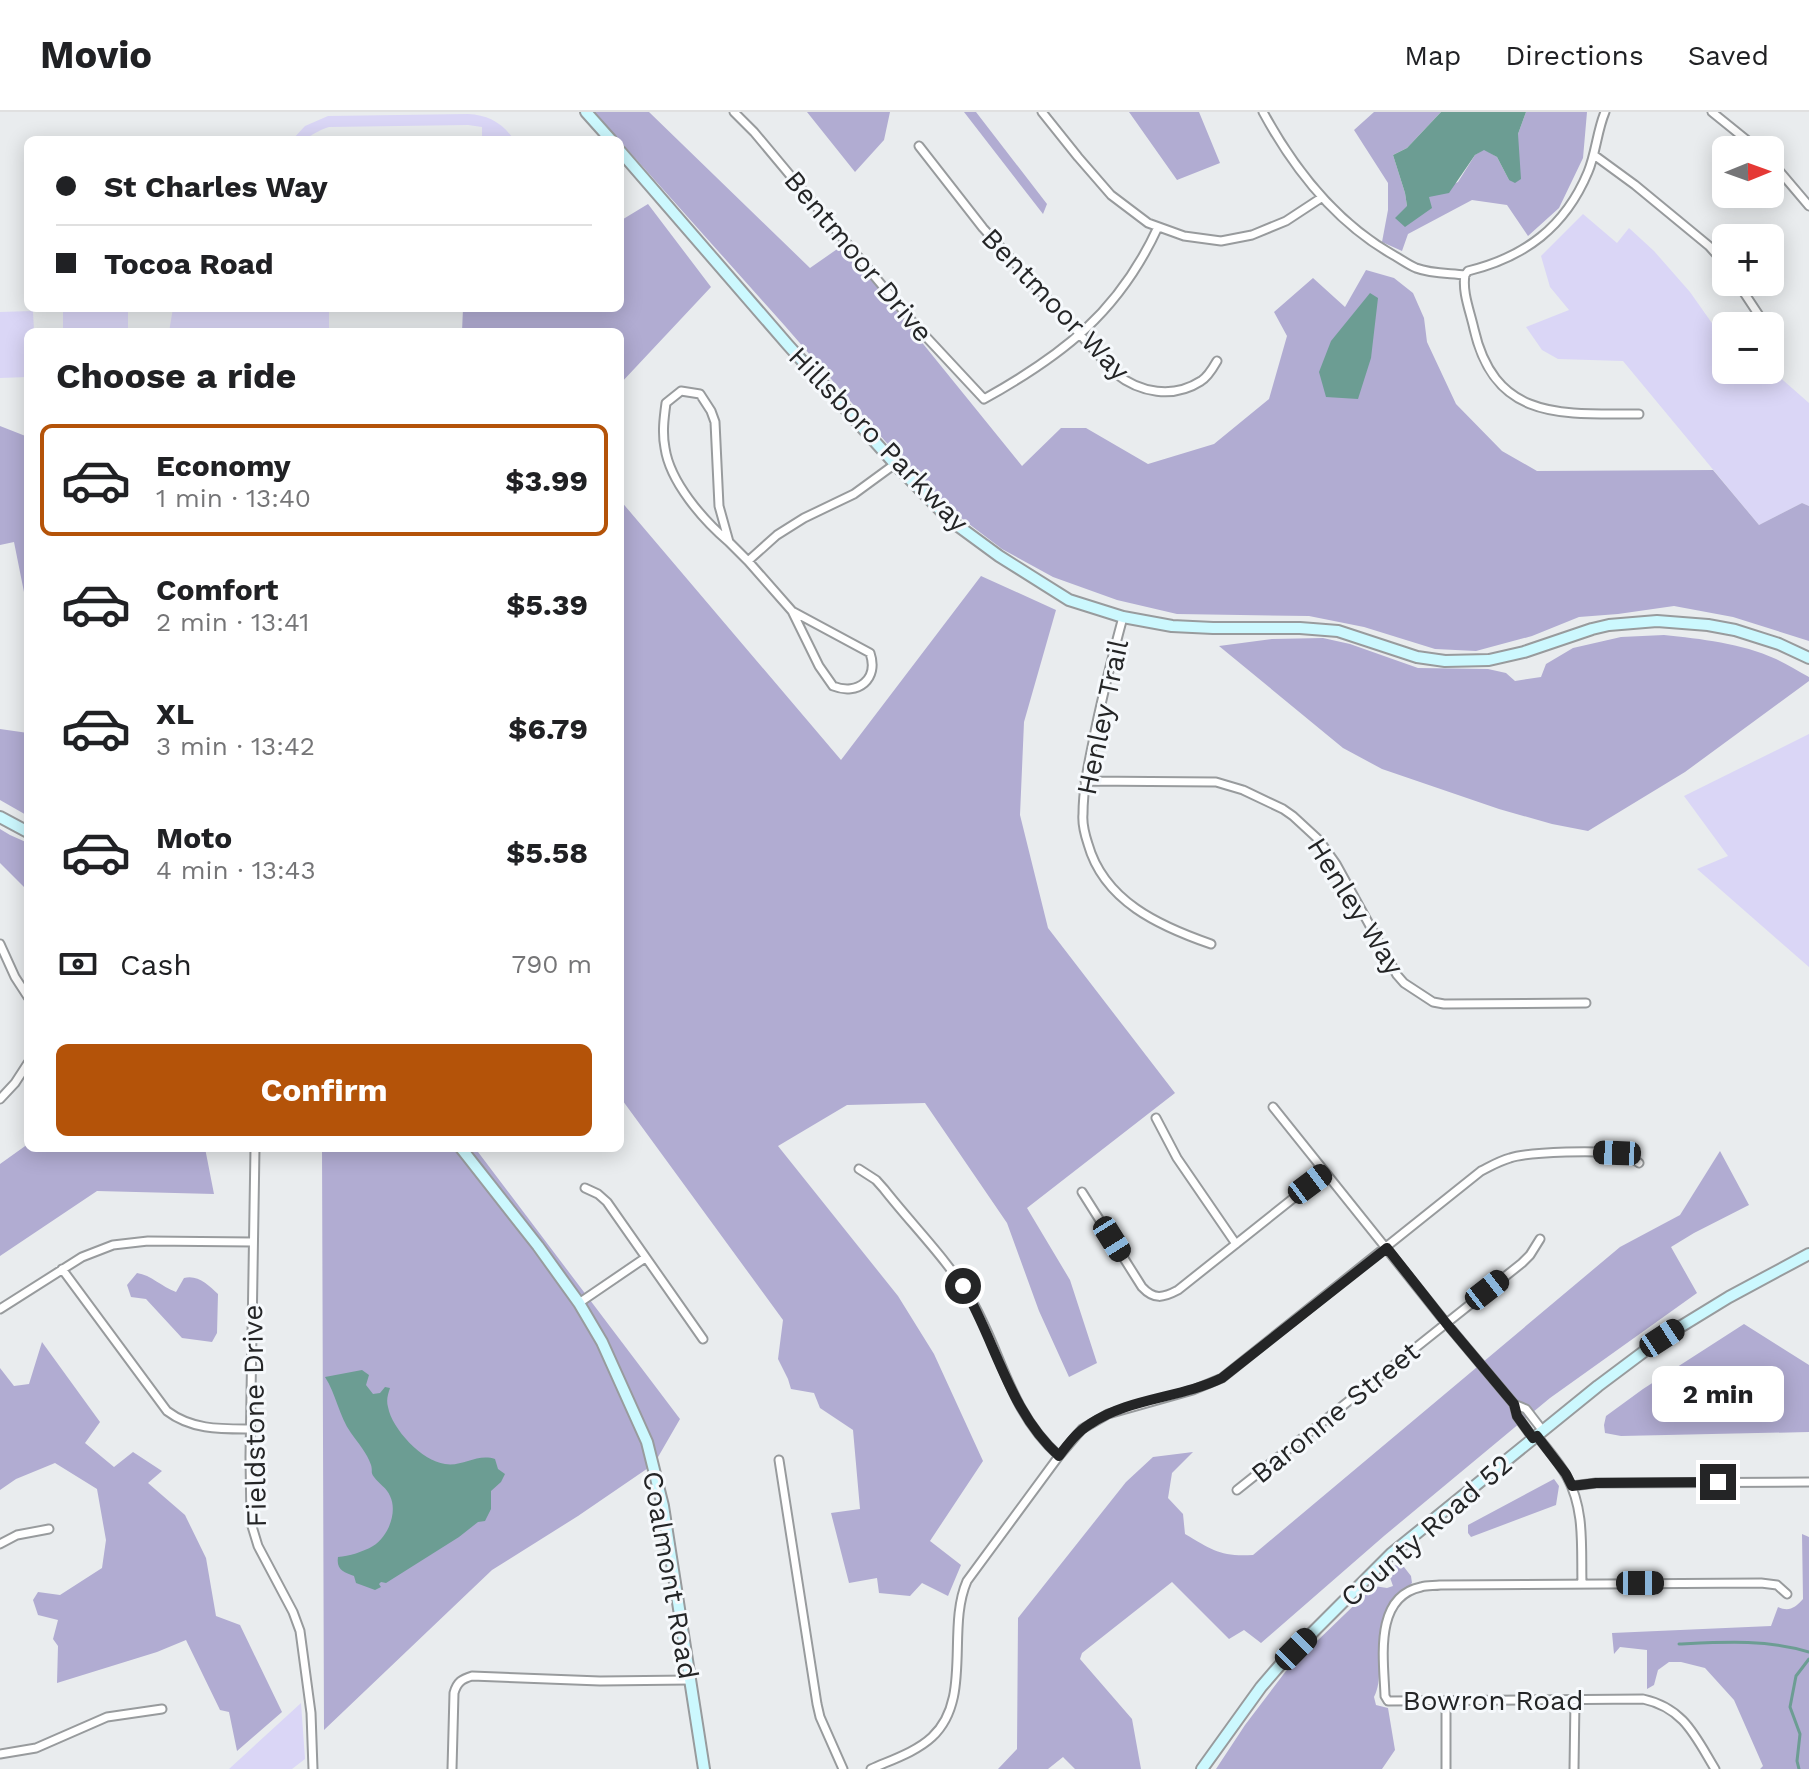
<!DOCTYPE html>
<html lang="en">
<head>
<meta charset="utf-8">
<style>
	:root { --surface:#fff; --page:#f2f2f2; --text:#202124; --muted:#757577; --line:#e0e0e0; --accent:#b45309 }
	body { margin:0; font-family:"Work Sans",sans-serif; background:var(--page); color:var(--text); height:100vh; display:flex; flex-direction:column; font-size:30px; white-space:nowrap }
	* { box-sizing:border-box; margin:0 }
	p { font-size:26px; color:var(--muted) }
	.icon { flex:none; width:44px; height:44px; fill:none; stroke:currentColor; stroke-width:2; stroke-linecap:round; stroke-linejoin:round }
	.map { position:relative; flex:1; overflow:hidden }
	.sheet { position:absolute; left:24px; top:216px; width:600px; height:824px; display:flex; flex-direction:column; background:var(--surface); border-radius:12px; box-shadow:0 4px 20px #0003 }
	.sheet>* { flex:none }
	.guide { position:absolute; left:24px; top:24px; width:600px; height:176px; border-radius:12px; box-shadow:0 4px 20px #0003; display:grid; align-content:center; height:176px; padding:0 32px; background:var(--surface) }
	.needle { width:52px; rotate:89deg }
	.tools { position:absolute; left:1712px; top:24px; display:grid; gap:16px }
	.tools a { display:grid; place-items:center; width:72px; height:72px; border-radius:12px; background:var(--surface); box-shadow:0 4px 20px #0003; font-size:40px }
	.end { position:absolute; width:36px; height:36px; margin:-18px; border:10px solid #242526; background:#fff; box-shadow:0 0 0 4px #fff }
	.from { border-radius:50% }
	.bubble { position:absolute; height:56px; border-radius:12px; background:var(--surface); box-shadow:0 4px 20px #0003; font-size:26px; font-weight:700; line-height:56px; text-align:center }
	.car { position:absolute; width:24px; height:48px; margin:-24px -12px; border-radius:10px; box-shadow:0 0 6px 2px #0007; background:linear-gradient(#222 24%,#8ab4d8 0 40%,#222 0 76%,#8ab4d8 0 86%,#222 0) }
	.guide b { display:flex; align-items:center; gap:28px; height:76px; font-size:30px }
	.guide b+b { border-top:2px solid var(--line) }
	.guide i { width:20px; height:20px; background:var(--text) }
	ul { padding:0; list-style:none }
	li { display:flex; align-items:center; gap:24px; height:112px; margin:0 16px 12px; padding:0 16px; border:4px solid transparent; border-radius:12px }
	li div { flex:1 }
	li b { display:block; font-size:30px }
	li em { font-style:normal; font-weight:700 }
	li.on { border-color:var(--accent) }
	li>.icon { width:72px; height:72px; stroke-width:1.5 }
	h2 { padding:0 32px; font-size:36px; line-height:96px }
	.pay { display:flex; align-items:center; gap:20px; height:88px; padding:0 32px; font-size:30px }
	.pay p { margin-inline-start:auto }
	.cta { display:flex; gap:16px; margin-top:auto; padding:16px 32px }
	.cta a { flex:1; height:92px; border-radius:12px; background:var(--accent); color:#fff; font-size:32px; font-weight:700; line-height:92px; text-align:center }
	header { display:flex; align-items:center; gap:48px; box-sizing:border-box; height:112px; padding:0 40px; background:var(--surface); border-bottom:2px solid var(--line) }
	header strong { font-size:38px }
	nav { display:flex; gap:44px; margin-inline-start:auto; font-size:28px }
	.map>svg:first-child { display:block }
</style>
</head>
<body>
<header>
<strong>Movio</strong>
<nav><a>Map</a><a>Directions</a><a>Saved</a></nav>
</header>
<div class="map">
<svg width="1809" height="1657" viewBox="0 0 1809 1657">
	<rect width="100%" height="100%" fill="#e9ecee"/>
	<path fill="#dad6f6" d="M468,2C488,3 503,11 514,28H482V15L468,13L329,15C312,20 311,28 292,28L305,14L328,4Z
		M474,25V28H329V26Z
		M1583,102L1617,131L1629,116L1654,139L1690,180L1726,231V258H1746L1750,264L1776,262L1809,291V394L1802,391L1759,413L1623,249L1558,247L1542,238L1526,215L1569,198L1550,175L1541,144Z
		M63,196H128V220H63Z
		M173,196H329V220H169Z
		M33,199L34,220H28V265L0,266V200Z
		M1809,622V855L1697,757L1728,744L1684,684Z
		M301,1591L305,1647L292,1657H229Z"/>
	<path fill="#b1acd2" d="M594,0H649L810,156L843,133L1022,354L1061,316H1086L1148,352L1214,332L1269,287L1287,224L1274,200L1313,166L1345,195L1366,158L1394,166L1413,181L1424,206L1427,230L1456,292L1502,339L1537,359L1713,358L1759,413L1802,391L1809,394V529L1733,505L1674,494L1618,502L1579,505L1532,524L1476,539L1435,537L1364,515L1309,504L1177,502L1117,488L1053,465L1002,437L944,393L885,329L785,214Z
		M807,0H890L884,28L855,60Z
		M964,0H976L1047,92L1043,102Z
		M1129,0H1199L1220,51L1177,68Z
		M1374,0H1441L1407,36L1393,43L1405,81L1407,94L1458,70L1475,43L1484,37L1497,45L1509,68L1518,22L1526,0H1587L1583,46L1559,96L1528,124L1507,93L1472,88L1408,122L1402,139L1382,130L1388,98V71L1354,18Z
		M648,92L711,175L620,272V220H462L463,196H620V109Z
		M0,314L28,325V500L14,430L0,433Z
		M620,388L841,648L981,464L1056,498L1024,610L1020,703L1048,816L1175,981L1027,1096L1070,1168L1097,1251L1069,1265L1039,1199L1007,1111L925,991L847,993L778,1034L898,1184L934,1242L983,1349L930,1429L961,1453L948,1484L922,1471L910,1484L879,1481L877,1466L849,1471L831,1401L860,1397L853,1318L820,1296L814,1281L791,1277L788,1267L778,1247L783,1208L620,985Z
		M1664,523C1701,527 1741,531 1776,547C1787,552 1798,559 1809,565V569L1685,660L1588,719L1552,712L1499,697L1382,657L1343,636L1219,534L1272,527L1323,526L1350,532L1418,556L1488,557L1506,561L1515,569L1541,565L1546,552L1573,536L1621,525Z
		M0,617L28,621V704L0,688Z
		M0,717L10,723L28,731V779L0,751Z
		M28,1032V1036H205L214,1082L97,1079L0,1144V1052Z
		M322,1036H475L680,1307L654,1352L578,1404L492,1458L324,1618Z
		M1720,1039L1749,1093L1694,1121L1671,1135L1697,1181L1550,1286L1384,1424L1261,1531L1244,1518L1229,1527L1172,1470L1082,1541L1080,1547L1132,1607L1141,1657H1075L1063,1645L1048,1657H998L1017,1637L1018,1506L1126,1370L1153,1345L1193,1340L1172,1361L1168,1386L1183,1402L1185,1422C1212,1438 1221,1445 1253,1443L1620,1135L1680,1103Z
		M137,1161C151,1163 162,1175 176,1180L184,1166C197,1162 209,1173 218,1182L217,1221L212,1230L182,1226L146,1187L131,1185L127,1173Z
		M1744,1212L1809,1253V1320L1621,1324L1605,1321L1604,1313L1606,1304L1643,1277Z
		M42,1230L100,1310L85,1331L114,1355L133,1340L162,1359L148,1371L185,1403L206,1446L216,1504L240,1513L282,1600L237,1639L229,1600L220,1598L186,1528L157,1540L57,1571L58,1534L53,1527L58,1508L38,1503L33,1488L38,1480L60,1483L102,1456L106,1428L97,1377L55,1351L16,1367L0,1378V1256L14,1274L29,1272Z
		M1554,1367L1559,1374L1556,1393L1471,1425L1468,1421V1413Z
		M1802,1422L1809,1425V1657H1760L1763,1654L1734,1588L1705,1556L1681,1550H1669L1658,1558L1654,1573L1647,1577V1538L1620,1535L1614,1542L1612,1521L1771,1514L1778,1495C1789,1500 1795,1496 1803,1487Z
		M1394,1453L1404,1455L1411,1464L1412,1471C1383,1495 1379,1512 1379,1548C1379,1562 1380,1573 1374,1585L1376,1593L1388,1596L1395,1638L1382,1657H1216L1245,1613L1286,1559L1374,1474L1387,1476L1393,1474L1387,1457Z"/>
	<path fill="#6c9d93" d="M1441,0H1526L1518,22L1521,67L1515,71L1509,68L1497,45L1484,38L1475,43L1449,81L1429,85L1432,96L1405,115L1395,106L1407,94L1405,81L1393,43L1407,36Z
		M1370,181L1378,186L1371,246L1358,287L1326,285L1319,260L1331,229Z
		M362,1258L369,1263L366,1273L373,1282L380,1281L385,1275L390,1276C388,1282 386,1288 388,1295C392,1317 422,1349 445,1352C463,1355 477,1341 495,1347L498,1357L505,1362L501,1370L491,1379V1397L485,1409L478,1410L459,1425L386,1471L381,1470L379,1472L381,1475L375,1478L356,1471L354,1464C344,1460 336,1458 338,1445C349,1444 363,1440 373,1434C388,1425 398,1400 390,1384C387,1376 379,1372 374,1365C370,1359 373,1360 371,1353C367,1341 358,1331 351,1321C339,1304 336,1282 325,1265Z"/>
	<g fill="none" stroke-linecap="round" stroke-linejoin="round">
		<path stroke="#6c9d93" stroke-width="3" d="M1679,1532C1722,1530 1767,1527 1809,1540
			M1799,1657L1797,1649L1800,1622L1790,1595L1796,1564L1809,1547"/>
		<defs>
			<path id="street" d="M734,0L754,20L916,214L984,287C1063,243 1119,200 1158,115
				M1042,0L1078,45L1111,83L1148,111L1184,124L1221,129L1252,123L1286,109L1321,86
				M1263,0C1295,59 1336,111 1395,144C1402,148 1409,153 1416,156C1432,162 1449,161 1465,163L1468,159C1525,145 1565,115 1588,60C1596,41 1597,19 1605,0
				M1712,0L1759,38
				M919,34L983,116L1115,261C1140,281 1173,287 1201,269C1208,265 1213,256 1217,249
				M1594,43L1635,73L1709,134L1726,153
				M1770,48L1809,94
				M1465,163C1462,180 1470,199 1474,217C1495,309 1562,302 1639,302
				M1737,170L1766,214
				M1770,226L1773,248
				M729,430C703,408 670,370 665,336C662,321 664,306 666,291L681,279L700,282L711,299L715,310L719,394L729,430L748,449L792,499L819,554L833,574C858,584 879,567 870,541L792,499
				M748,449L777,423L804,406L854,382L895,352
				M1123,505C1112,546 1101,588 1093,630C1088,654 1083,678 1083,702C1082,712 1085,723 1088,732C1104,789 1159,814 1211,832
				M1085,669L1216,670L1243,678L1283,697L1293,704L1319,728L1336,752L1397,863L1404,871L1433,890L1444,892L1586,891
				M0,832L15,865L28,885
				M0,987L15,971L28,951
				M1273,995L1446,1211L1514,1292L1526,1297L1543,1319
				M1156,1006L1177,1046L1236,1132
				M255,1036L250,1345L251,1411L258,1434L293,1500L300,1519L311,1601L313,1657
				M859,1057L876,1068L884,1077C913,1114 948,1148 972,1189C1003,1243 1009,1299 1059,1344
				M585,1076L598,1082L607,1090L703,1227
				M1082,1080L1142,1175C1154,1188 1163,1186 1178,1178L1325,1061
				M62,1157L167,1299C192,1318 221,1317 251,1317
				M579,1191L645,1146
				M0,1197L82,1145L113,1133L148,1129L253,1130
				M1514,1292L1517,1304L1533,1326
				M1537,1324C1547,1337 1559,1350 1567,1365C1585,1398 1581,1435 1582,1472
				M779,1348L817,1592L820,1605L843,1657
				M1572,1374L1596,1371L1809,1370
				M1237,1378L1522,1151L1530,1143L1540,1127
				M0,1432L17,1423L49,1417
				M0,1642L36,1636L107,1605L162,1597
				M452,1657L454,1581C457,1570 462,1567 472,1564L600,1569L690,1568
				M871,1657C891,1648 916,1640 932,1625C973,1587 946,1517 967,1469L1059,1344L1082,1317L1108,1302L1193,1278L1222,1266L1481,1059C1491,1054 1499,1049 1510,1046C1528,1040 1604,1037 1622,1043C1629,1044 1634,1048 1639,1051
				M1446,1657V1589
				M1574,1657L1575,1588
				M1715,1657C1695,1624 1684,1596 1643,1587L1388,1589L1385,1584C1384,1549 1373,1485 1421,1475C1427,1473 1434,1474 1440,1473L1761,1471L1777,1473L1787,1482"/>
			<path id="secondary" d="M586,0L611,28
				M620,39L788,233L895,352L950,408L999,444L1069,488L1123,505L1172,514L1213,516H1300L1338,519L1417,545L1445,549L1489,548L1524,540L1592,517L1609,513L1657,509L1708,513L1735,518L1779,532L1809,546
				M0,705L28,720
				M461,1036L538,1134L579,1191L602,1230L647,1330L663,1394L704,1657
				M1202,1657L1261,1575L1280,1553L1391,1442L1598,1274L1662,1226L1729,1185L1809,1142"/>
		</defs>
		<use href="#street" stroke="#989b9d" stroke-width="11"/>
		<use href="#secondary" stroke="#989b9d" stroke-width="14"/>
		<use href="#street" stroke="#fff" stroke-width="7"/>
		<use href="#secondary" stroke="#ccf8fe" stroke-width="10"/>
	</g>
	<g fill="none" stroke-linecap="round" stroke-linejoin="round">
		<path stroke="#242526" stroke-width="10" d="M963,1174C996,1230 1009,1299 1059,1344C1068,1332 1077,1320 1090,1312C1128,1286 1181,1286 1222,1266L1387,1136L1446,1211L1514,1292L1517,1304L1533,1326L1537,1324L1566,1362L1572,1374L1596,1371L1718,1370"/>
	</g>
	<g text-anchor="middle" stroke-width="6" stroke-linejoin="round" paint-order="stroke">
		<g font-size="28" fill="#242526" stroke="#f6f9fc">
			<text transform="translate(859 144) rotate(50)" y="10">Bentmoor Drive</text>
			<text transform="translate(1056 192) rotate(46)" y="10">Bentmoor Way</text>
			<text transform="translate(879 327) rotate(46)" y="10">Hillsboro Parkway</text>
			<text transform="translate(1102 605) rotate(-78)" y="10">Henley Trail</text>
			<text transform="translate(1356 794) rotate(58)" y="10">Henley Way</text>
			<text transform="translate(1335 1300) rotate(-39)" y="10">Baronne Street</text>
			<text transform="translate(254 1304) rotate(-91)" y="10">Fieldstone Drive</text>
			<text transform="translate(1426 1418) rotate(-41)" y="10">County Road 52</text>
			<text transform="translate(671 1463) rotate(80)" y="10">Coalmont Road</text>
			<text x="1493" y="1598">Bowron Road</text>
		</g>
	</g>
</svg>
<div class="tools">
<a><svg class="needle" viewBox="-14 -14 28 28"><path d="M0-13l5 13h-10z" fill="#e53935"/><path d="M0 13l5-13h-10z" fill="#757577"/></svg></a>
<a>+</a>
<a>−</a>
</div>
<i class="end from" style="left:963px;top:1174px"></i>
<i class="end" style="left:1718px;top:1370px"></i>
<div class="bubble" style="left:1652px;top:1254px;width:132px">2 min</div>
<i class="car" style="left:1617px;top:1041px;rotate:272deg"></i>
<i class="car" style="left:1310px;top:1072px;rotate:53deg"></i>
<i class="car" style="left:1112px;top:1127px;rotate:148deg"></i>
<i class="car" style="left:1487px;top:1178px;rotate:52deg"></i>
<i class="car" style="left:1662px;top:1226px;rotate:57deg"></i>
<i class="car" style="left:1640px;top:1471px;rotate:90deg"></i>
<i class="car" style="left:1296px;top:1537px;rotate:45deg"></i>
<div class="guide">
<b><i class="from"></i>St Charles Way</b>
<b><i></i>Tocoa Road</b>
</div>
<section class="sheet">
<h2>Choose a ride</h2>
<ul>
<li class="on"><svg class="icon" aria-label="car" viewBox="0 0 24 24"><path d="M5 17H2v-5l4-1 3-4h7l3 4 3 1v5h-3M9 17h6M6 11h13"/><circle cx="7" cy="17" r="2"/><circle cx="17" cy="17" r="2"/></svg><div><b>Economy</b><p>1 min · 13:40</p></div><em>$3.99</em></li>
<li><svg class="icon" aria-label="car" viewBox="0 0 24 24"><path d="M5 17H2v-5l4-1 3-4h7l3 4 3 1v5h-3M9 17h6M6 11h13"/><circle cx="7" cy="17" r="2"/><circle cx="17" cy="17" r="2"/></svg><div><b>Comfort</b><p>2 min · 13:41</p></div><em>$5.39</em></li>
<li><svg class="icon" aria-label="car" viewBox="0 0 24 24"><path d="M5 17H2v-5l4-1 3-4h7l3 4 3 1v5h-3M9 17h6M6 11h13"/><circle cx="7" cy="17" r="2"/><circle cx="17" cy="17" r="2"/></svg><div><b>XL</b><p>3 min · 13:42</p></div><em>$6.79</em></li>
<li><svg class="icon" aria-label="car" viewBox="0 0 24 24"><path d="M5 17H2v-5l4-1 3-4h7l3 4 3 1v5h-3M9 17h6M6 11h13"/><circle cx="7" cy="17" r="2"/><circle cx="17" cy="17" r="2"/></svg><div><b>Moto</b><p>4 min · 13:43</p></div><em>$5.58</em></li>
</ul>
<div class="pay"><svg class="icon" aria-label="cash" viewBox="0 0 24 24"><path d="M3 7h18v10H3z"/><circle cx="12" cy="12" r="2"/></svg>Cash<p>790 m</p></div>
<div class="cta"><a>Confirm</a></div>
</section>
</div>
</body>
</html>
